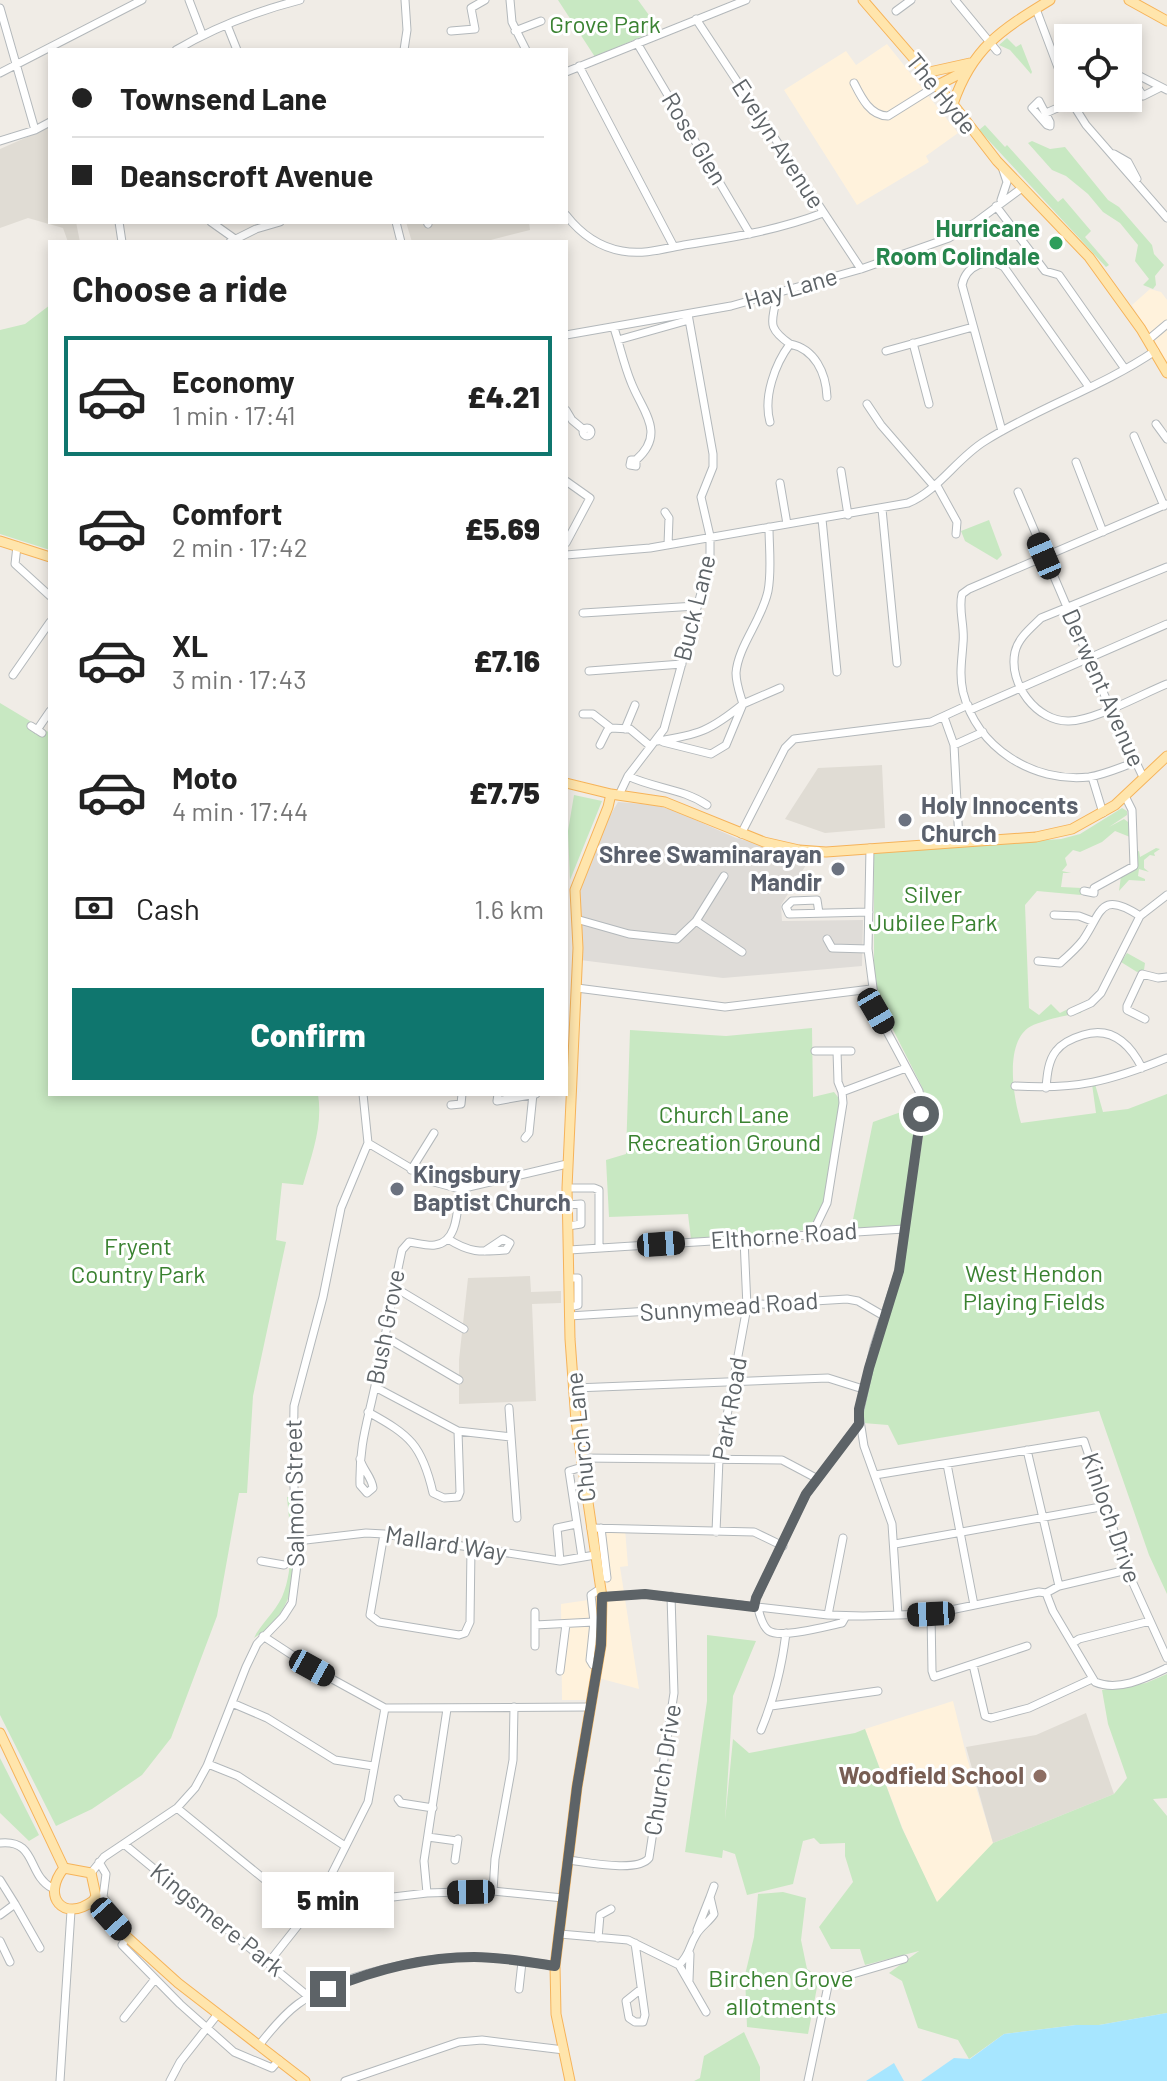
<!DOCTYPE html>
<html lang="en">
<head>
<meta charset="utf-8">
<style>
	:root { --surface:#fff; --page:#f2f2f2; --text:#222; --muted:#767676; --line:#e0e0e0; --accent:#0f766e }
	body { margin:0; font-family:Barlow,sans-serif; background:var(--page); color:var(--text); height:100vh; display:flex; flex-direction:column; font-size:30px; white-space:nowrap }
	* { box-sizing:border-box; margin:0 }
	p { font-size:26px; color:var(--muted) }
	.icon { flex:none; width:44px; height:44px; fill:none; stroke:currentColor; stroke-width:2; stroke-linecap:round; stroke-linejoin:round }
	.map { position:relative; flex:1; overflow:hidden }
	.sheet { position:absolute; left:48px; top:240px; width:520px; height:856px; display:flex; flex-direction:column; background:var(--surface); border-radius:0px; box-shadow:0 4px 12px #0003 }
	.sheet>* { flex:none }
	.top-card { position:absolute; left:48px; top:48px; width:520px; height:176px; border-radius:0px; box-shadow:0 4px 12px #0003; display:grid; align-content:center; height:176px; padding:0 24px; background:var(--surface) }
	.buttons { position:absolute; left:1054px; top:24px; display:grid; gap:16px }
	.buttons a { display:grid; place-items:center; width:88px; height:88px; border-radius:0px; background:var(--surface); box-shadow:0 4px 12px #0003; font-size:40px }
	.end { position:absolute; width:36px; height:36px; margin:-18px; border:10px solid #5d6367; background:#fff; box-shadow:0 0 0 4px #fff }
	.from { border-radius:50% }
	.bubble { position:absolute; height:56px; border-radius:0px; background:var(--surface); box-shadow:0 4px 12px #0003; font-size:26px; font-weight:800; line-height:56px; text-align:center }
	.car { position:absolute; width:24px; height:48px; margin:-24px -12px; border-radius:10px; box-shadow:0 0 6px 2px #0007; background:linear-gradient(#222 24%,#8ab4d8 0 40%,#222 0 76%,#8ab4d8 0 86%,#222 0) }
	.top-card b { display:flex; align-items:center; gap:28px; height:76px; font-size:30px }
	.top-card b+b { border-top:2px solid var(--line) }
	.top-card i { width:20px; height:20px; background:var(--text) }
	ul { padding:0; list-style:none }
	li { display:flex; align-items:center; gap:24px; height:120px; margin:0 16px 12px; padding:0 8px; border:4px solid transparent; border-radius:0px }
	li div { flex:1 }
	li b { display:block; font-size:30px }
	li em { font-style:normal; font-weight:800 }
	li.selected { border-color:var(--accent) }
	li>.icon { width:72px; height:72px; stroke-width:1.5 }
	h2 { padding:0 24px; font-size:36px; line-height:96px }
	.pay { display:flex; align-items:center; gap:20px; height:88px; padding:0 24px; font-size:30px }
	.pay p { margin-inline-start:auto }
	.cta { display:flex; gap:16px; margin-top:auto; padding:16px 24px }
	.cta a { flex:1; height:92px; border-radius:0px; background:var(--accent); color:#fff; font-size:32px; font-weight:800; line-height:92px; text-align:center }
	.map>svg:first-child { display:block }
</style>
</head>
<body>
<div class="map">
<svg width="1167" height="2081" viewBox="0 0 1167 2081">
	<rect width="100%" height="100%" fill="#f0ece6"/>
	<path fill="#fff2dc" d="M887,44L958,133L926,156L929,162L857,205L784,90L846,51L856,65Z
		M1150,289L1161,292L1167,300V364L1132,305Z
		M625,1529L628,1566L620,1567L639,1689L591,1676L586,1700H562L561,1604L595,1599V1530Z
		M953,1701L967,1758L995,1849L941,1912L904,1832L865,1729Z"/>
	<path fill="#dfdcd8" d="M618,802L654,805L673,810L736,838L811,857L781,905L782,921L863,920L862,966L723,978L580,960L577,905L583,880L604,826Z"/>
	<path fill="#e0dcd4" d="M50,127V222H76L80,242H68L63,228L28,218L0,228V149Z
		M406,222H529L530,230L483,242H412Z
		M882,765L885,828L825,833L785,819L818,768Z
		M530,1276L531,1292L561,1291V1303L532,1304L536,1401L459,1404V1360L468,1278Z
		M1086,1713L1114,1794L993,1843L966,1747L1036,1735Z"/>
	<path fill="#c8e8c2" d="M558,0H638L659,29L595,57Z
		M1007,38L1016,47L1021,44L1032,72L1031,74L1010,50L999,45Z
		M985,125L1005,147L1007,145L1058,202L1063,198L1091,231L1085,237L1109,265L1106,267L979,130Z
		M1032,141L1050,149L1065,147L1108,200L1119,207L1152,245L1154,254L1164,265L1155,276L1156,285L1153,289L1143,285L1149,279L1135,261L1138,245L1120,223L1103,212L1088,194L1066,176L1052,170L1028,143Z
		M50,305V550L0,534V330L25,324Z
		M989,520L1002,555L997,560L965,541L961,531Z
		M0,703L50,733V1094H318C323,1126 312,1154 303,1185L282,1183L276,1240L286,1242L253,1396L247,1493H239L217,1616L171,1738L142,1775L92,1809L56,1826L0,1715Z
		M574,795L602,801L570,880L568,831Z
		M1122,808L1127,811V815L1109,827L1124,819L1128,822L1130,837L1115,831L1102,842L1080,852L1073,850L1065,858L1067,865L1062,871L1071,873H1063L1061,887L1082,888L1081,895L1037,891L1025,905L1029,1008L1039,1015L1051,1004L1060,1013L1068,1009H1082L1081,1013C1069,1014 1036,1022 1028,1028C1004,1046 1014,1100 1021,1123L1096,1113L1092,1084H1095L1103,1112L1128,1109L1167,1094V1594L1149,1555L1099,1411L898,1445L888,1425L863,1423L865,1395L884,1318L902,1270L927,1111L923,1089L874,992V853L1061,839L1080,834Z
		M1156,848L1160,849L1154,853L1155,856L1150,855L1144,860V868L1149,872L1139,869L1138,876L1145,879V881L1129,880L1119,891L1121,876L1137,867L1136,852L1139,851L1140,857Z
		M1127,953L1145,963L1144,970L1137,972L1121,962Z
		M812,1028L813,1097L834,1092L841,1101L825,1200L809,1230L691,1239L688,1214L609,1217L606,1160L626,1154L630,1030L726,1036Z
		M915,1107H919L901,1225L851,1229L873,1122Z
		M287,1497H291C296,1549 306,1607 254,1638C260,1625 275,1612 282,1597C295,1567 290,1529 287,1497Z
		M707,1635L756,1641L733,1696L725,1821L733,1739L749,1753L855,1733L865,1729L902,1828L937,1902L993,1843L1114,1794L1127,1778L1108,1724L1102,1690L1146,1683L1167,1674V1798L1153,1799L1167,1816V2013L1099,2025H1076L1004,2034L969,2059L958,2040L918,2028L902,1981L889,1973L919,1951L865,1965L860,1949H831L819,1927L853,1882L845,1856V1843L820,1844L814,1838L803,1841L793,1884L747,1895L735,1854L723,1850L722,1858L685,1852L707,1701Z
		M0,1758L39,1835L29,1841L0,1813Z
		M783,1892L806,1898L801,1940L807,1969L819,1977L808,2034L747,2027L745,1975L754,1937L758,1894Z
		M744,2032L760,2067V2081H694L700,2078L704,2056Z"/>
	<path fill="#a7e6ff" d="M1167,2013V2081H921L954,2058L970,2059L1004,2034L1076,2025H1099Z
		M894,2063L904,2081H866Z"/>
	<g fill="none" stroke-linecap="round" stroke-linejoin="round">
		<defs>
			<path id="minor" d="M189,0L202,34
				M510,0L512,22L526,50
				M955,0L997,51
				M0,8L35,130
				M1036,9L1068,94
				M896,11L911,0
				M696,19L861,269
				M227,25L237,50
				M451,31L475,29L471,8L485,0
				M515,31L541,21
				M637,43L750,234
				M176,50C215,27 257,11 300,0
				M404,50L407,30L405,0
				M579,66L674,247
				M1128,70L1167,90
				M566,72L746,0
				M0,73L142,0
				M1133,73L1132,79L1143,96L1159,88
				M854,83C861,97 870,116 888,116L936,86
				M1069,98L1086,125L1167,218
				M1039,101L1050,122V126L1047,125L1032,108Z
				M1046,113L1071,102
				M0,141L35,130L50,122
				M1114,154L1128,162L1137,179
				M1001,200L1007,182L1003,170
				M996,206L1045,271L1059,275L1125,369
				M566,215C580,233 599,247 622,251C643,255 663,249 684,245C731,238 778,230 823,213
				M119,222L122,242
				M211,222L235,239
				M396,222L401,242
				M427,222L428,224
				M230,242L256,229L280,222
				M614,328C620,346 624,365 631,382C642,411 667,433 636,460H631L630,465L636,466V460
				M566,335L731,306L861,269L949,238L976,222L1022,188
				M618,340L689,320
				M1148,340L1167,324
				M913,343L929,404
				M790,344C815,349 826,373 827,397
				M886,351L973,327
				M867,404L881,425L933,485
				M566,410L572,420L584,430
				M770,422C763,397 775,364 790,344C763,325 775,320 776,295
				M1156,424L1167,439
				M583 432a4 4 0 1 1 8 0a4 4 0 1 1-8 0Z
				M1002,431L962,285C966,265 988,257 1004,267L1089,387
				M1134,436L1164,506
				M1076,462L1103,532
				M841,471L848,515
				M566,481L590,498L566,543
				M780,483L787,524
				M936,484L957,522L956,534
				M1018,492L1110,708L1143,777
				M882,509L897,663
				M665,512L669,518L668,545
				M822,519L837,672
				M17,546L15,564L50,596
				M566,555L650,548L908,503C938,491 957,458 985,441C1039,407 1102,387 1155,351
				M1167,567L1041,618C1031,628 1018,638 1015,652C1008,684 1037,722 1069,721C1094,721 1142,694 1167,684
				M583,613L696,606
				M589,671L682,664
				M13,675L50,622
				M970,710L1167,624
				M583,714H593L611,728L630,729L649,745
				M944,717L954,745L959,841
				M31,726L42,733
				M625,729L635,705
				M37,730L50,711
				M657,741C698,735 710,731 743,704C740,694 736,684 736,673C738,646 762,620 768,591C772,570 769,548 769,527
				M663,742L711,754L726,745L743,704L780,688
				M600,745L607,731L611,728
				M954,745L983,732
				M1136,762C1121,767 1104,775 1089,777C1033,783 977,748 963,692C959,674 962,660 963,643C965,626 958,610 962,594L969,589L1167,504
				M628,776C655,789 682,788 707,805
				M1092,777L1103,813
				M619,795L628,776L664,729L710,560V536L701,497L713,467V454L688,314
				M741,834L785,748L794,739L931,722L968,705
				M870,848L868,949L876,1011L919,1091L922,1106L899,1271L874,1347L859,1414L864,1446L892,1524L898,1615
				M1084,891L1094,893V888L1134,866L1132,810L1125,796
				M819,913L817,900L792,901L786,907L789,914L869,912
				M1054,915L1079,916L1092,921
				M576,919L629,934L677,939L696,921L724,876
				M696,921L742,952
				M827,939L832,948L868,949
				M1038,961L1060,963C1068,956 1077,948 1083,940C1102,912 1100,890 1140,916
				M577,988L725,1007L871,989
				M1071,1012L1091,1003L1101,993L1140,916L1167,895
				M1145,1019L1127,1010V1006L1142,974L1158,978L1167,977
				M815,1051H851
				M837,1051L838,1082L842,1092
				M1015,1086C1076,1090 1111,1081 1167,1058
				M1046,1088C1047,1076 1048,1061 1056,1051C1062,1043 1073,1038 1083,1035C1112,1026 1130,1044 1142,1068
				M498,1094L497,1101L536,1094
				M451,1105L461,1104L462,1094
				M525,1138L529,1133L533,1094
				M368,1143L434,1182L460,1189L567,1164
				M411,1170L434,1133
				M567,1188H594L599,1190V1248
				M567,1205L581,1204V1224L568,1226
				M812,1234L827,1203L843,1103L842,1092L906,1068
				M448,1239C470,1253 480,1252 506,1250L510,1243L503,1239L485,1251
				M569,1250L904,1229
				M569,1278H578V1305L569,1307
				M394,1287L464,1329
				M569,1316L847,1299L858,1301L884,1316
				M384,1336L459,1380
				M375,1387L458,1431L511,1437
				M575,1388L828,1378L863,1389
				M509,1408L517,1518
				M368,1412C410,1435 422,1445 433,1493L444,1498L458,1497L460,1492L458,1431
				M1027,1450L1059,1586
				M581,1458L782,1460L816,1478
				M360,1459C362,1469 372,1477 373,1488L367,1493L360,1485C359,1445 367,1424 375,1386C385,1341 392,1295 402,1250L409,1242C417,1243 427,1246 435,1245C459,1242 457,1207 460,1189
				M947,1464L974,1605
				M875,1475L1084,1441L1127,1570L1167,1658
				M591,1528L754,1532L783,1546
				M601,1528L607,1578
				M716,1532L719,1459L747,1307L744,1239
				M384,1534L370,1615L379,1622L459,1635L465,1633L470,1622L471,1548
				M297,1541L366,1533L384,1534L560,1561L595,1555
				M895,1544L1106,1506
				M582,1557L569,1471L582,1467
				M261,1561L284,1565
				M560,1561L557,1528L576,1524
				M1046,1593L1059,1586L1127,1570
				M602,1597L645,1594L828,1615L863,1616L931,1614L1039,1592L1046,1593L1053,1611L1095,1682C1118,1692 1146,1678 1167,1668
				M754,1607L756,1598L806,1494L859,1424
				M758,1607C759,1614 763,1627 769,1631C781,1639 827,1626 842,1623L846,1616
				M535,1612V1646
				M931,1614L932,1671L934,1677L1027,1646
				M828,1615L843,1538
				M535,1625L594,1622
				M263,1636L312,1668L385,1708L589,1707
				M1073,1643L1079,1639L1150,1621
				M973,1665L985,1716L991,1718L1029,1708L1092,1679
				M597,1666L593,1665L590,1660L594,1622L591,1595L600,1589
				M560,1671L566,1624
				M232,1703L267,1718L335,1760L373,1766
				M771,1706L878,1691
				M761,1730C774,1699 782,1666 786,1633
				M208,1764L238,1776L345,1846
				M398,1799L401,1803L433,1808
				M177,1808L307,1914
				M428,1837L457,1841
				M0,1843C37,1839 27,1875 52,1888
				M124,1844L309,1997
				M455,1860L458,1839
				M568,1860C586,1862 638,1873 649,1858L674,1693L671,1596
				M99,1862L106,1874L103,1897L115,1912L111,1919
				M91,1873L104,1857L177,1808L195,1788L207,1766L246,1667L257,1644L283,1617L292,1603L298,1557L293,1470L294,1406L323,1297L341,1208L368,1143L363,1094
				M0,1880L15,1904L0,1915
				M493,1891L495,1859L513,1760L514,1707
				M427,1893L424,1861L447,1709
				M15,1904L40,1948
				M313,1911L368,1802L385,1708
				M697,1930L710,1897
				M560,1934L628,1940L679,1965L706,2012
				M127,1937L122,1945L180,2004L234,2052L272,2068L279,2060
				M598,1938L600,1915L611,1909
				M0,1941L10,1962
				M635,1943L645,2015L643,2022H635L629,2018L626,2001L641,1989
				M269,1962L307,1914L359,1901L427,1893L493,1891L563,1898
				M679,1965C691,1953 688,1948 696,1935C700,1927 709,1922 714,1914L710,1897L714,1886
				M689,1980L690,1954
				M519,1989L522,1962
				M124,2018L155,1979
				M260,2044C271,2030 283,2015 298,2004C337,1975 427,1956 475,1957C502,1957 529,1962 555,1966
				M60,2081L71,1911
				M170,2081L180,2062L217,2015
				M345,2081L459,2042L482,2040L564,2050
				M808,2081L829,1981L904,1959"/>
			<path id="major" d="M863,0L953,104L997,161L1089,257L1141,329L1167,373
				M1129,0L1167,21
				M925,73L970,63
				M936,86L967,70
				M953,104C972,48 1001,30 1050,0
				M0,541L50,557
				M566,783L611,794L665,802L764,842L799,850L826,852L1036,837L1072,829L1115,805L1167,756
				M0,1733L64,1868
				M64,1868C41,1896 63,1923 93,1901
				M64,1868L91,1873L96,1896L93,1901
				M93,1901L127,1937L178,1983L305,2081
				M570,2081L556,2014L555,1966L577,1787L601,1645L602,1597L576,1421L570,1339L567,1188L578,948L575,890L608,807L611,794"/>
		</defs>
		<use href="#minor" stroke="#b3b8bb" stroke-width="9"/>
		<use href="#major" stroke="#f6b359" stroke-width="11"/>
		<use href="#minor" stroke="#fff" stroke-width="7"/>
		<use href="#major" stroke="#ffe5ac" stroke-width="9"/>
	</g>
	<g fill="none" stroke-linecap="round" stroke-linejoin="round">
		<path stroke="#5d6367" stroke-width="10" d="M328,1989C374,1970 424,1957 474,1957C501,1957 529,1962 555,1966L577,1787L601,1645L602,1597L645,1594L754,1607L756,1598L806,1494L859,1424V1409L869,1368L899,1271L921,1114"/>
	</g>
	<circle fill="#2e9e5b" stroke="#fff" stroke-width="3" cx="1056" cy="243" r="8"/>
	<g fill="#6b7280" stroke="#fff" stroke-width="3">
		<circle cx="905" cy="820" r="8"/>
		<circle cx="838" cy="869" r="8"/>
		<circle cx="397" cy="1189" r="8"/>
	</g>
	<circle fill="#8d6e63" stroke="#fff" stroke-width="3" cx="1040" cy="1776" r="8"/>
	<g text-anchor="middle" stroke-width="6" stroke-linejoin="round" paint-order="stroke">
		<g font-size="24" fill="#3a8231" stroke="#fff">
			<text x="605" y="33">Grove Park</text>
			<text x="933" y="903">Silver<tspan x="933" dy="28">Jubilee Park</tspan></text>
			<text x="724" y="1123">Church Lane<tspan x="724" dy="28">Recreation Ground</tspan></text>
			<text x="138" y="1255">Fryent<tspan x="138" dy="28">Country Park</tspan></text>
			<text x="1034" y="1282">West Hendon<tspan x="1034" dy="28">Playing Fields</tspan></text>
			<text x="781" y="1987">Birchen Grove<tspan x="781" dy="28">allotments</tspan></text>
		</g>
		<g font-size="24" fill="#5d6367" stroke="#fff">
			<text transform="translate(941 94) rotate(51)" y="8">The Hyde</text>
			<text transform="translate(694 139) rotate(59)" y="8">Rose Glen</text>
			<text transform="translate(778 144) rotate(57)" y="8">Evelyn Avenue</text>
			<text transform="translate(791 289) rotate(-16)" y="8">Hay Lane</text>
			<text transform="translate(695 608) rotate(-76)" y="8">Buck Lane</text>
			<text transform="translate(1103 688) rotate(66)" y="8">Derwent Avenue</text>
			<text transform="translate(784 1236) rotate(-4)" y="8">Elthorne Road</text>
			<text transform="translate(729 1307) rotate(-4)" y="8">Sunnymead Road</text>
			<text transform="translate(386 1327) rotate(-79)" y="8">Bush Grove</text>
			<text transform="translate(730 1409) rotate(-80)" y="8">Park Road</text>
			<text transform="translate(581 1437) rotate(-96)" y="8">Church Lane</text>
			<text transform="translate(295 1493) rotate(-91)" y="8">Salmon Street</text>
			<text transform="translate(1111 1518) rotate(71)" y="8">Kinloch Drive</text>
			<text transform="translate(446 1544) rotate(9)" y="8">Mallard Way</text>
			<text transform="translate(663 1770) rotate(-81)" y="8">Church Drive</text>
			<text transform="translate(217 1920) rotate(39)" y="8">Kingsmere Park</text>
		</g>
		<g font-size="24" font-weight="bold" fill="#27864d" stroke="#fff" text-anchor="end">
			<text x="1040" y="237">Hurricane<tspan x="1040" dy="28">Room Colindale</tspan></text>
		</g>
		<g font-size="24" font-weight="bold" fill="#5b616d" stroke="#fff" text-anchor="start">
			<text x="921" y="814">Holy Innocents<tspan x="921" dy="28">Church</tspan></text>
			<text x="822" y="863" text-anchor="end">Shree Swaminarayan<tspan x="822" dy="28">Mandir</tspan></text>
			<text x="413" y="1183">Kingsbury<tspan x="413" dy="28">Baptist Church</tspan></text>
		</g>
		<g font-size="24" font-weight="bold" fill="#785e54" stroke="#fff" text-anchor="end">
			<text x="1024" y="1784">Woodfield School</text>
		</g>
	</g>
</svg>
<div class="buttons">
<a><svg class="icon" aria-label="locate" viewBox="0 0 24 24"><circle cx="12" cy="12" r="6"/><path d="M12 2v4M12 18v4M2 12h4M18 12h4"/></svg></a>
</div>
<i class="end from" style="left:921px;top:1114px"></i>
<i class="end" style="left:328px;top:1989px"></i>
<div class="bubble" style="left:262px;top:1872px;width:132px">5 min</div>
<i class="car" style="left:1044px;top:556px;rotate:337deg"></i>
<i class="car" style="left:876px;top:1011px;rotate:150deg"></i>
<i class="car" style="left:661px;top:1244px;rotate:86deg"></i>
<i class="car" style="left:931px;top:1614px;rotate:267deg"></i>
<i class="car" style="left:312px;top:1668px;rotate:119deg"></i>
<i class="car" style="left:471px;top:1892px;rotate:269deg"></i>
<i class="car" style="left:111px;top:1919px;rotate:138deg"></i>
<div class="top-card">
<b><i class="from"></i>Townsend Lane</b>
<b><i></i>Deanscroft Avenue</b>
</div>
<section class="sheet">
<h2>Choose a ride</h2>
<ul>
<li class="selected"><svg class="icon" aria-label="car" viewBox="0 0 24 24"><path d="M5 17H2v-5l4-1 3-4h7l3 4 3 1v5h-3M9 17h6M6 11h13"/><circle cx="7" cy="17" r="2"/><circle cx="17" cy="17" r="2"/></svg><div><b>Economy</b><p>1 min · 17:41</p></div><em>£4.21</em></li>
<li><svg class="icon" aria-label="car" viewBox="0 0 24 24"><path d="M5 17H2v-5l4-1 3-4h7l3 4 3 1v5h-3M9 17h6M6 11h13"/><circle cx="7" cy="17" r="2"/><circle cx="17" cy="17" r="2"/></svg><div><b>Comfort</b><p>2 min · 17:42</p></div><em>£5.69</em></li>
<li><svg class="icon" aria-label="car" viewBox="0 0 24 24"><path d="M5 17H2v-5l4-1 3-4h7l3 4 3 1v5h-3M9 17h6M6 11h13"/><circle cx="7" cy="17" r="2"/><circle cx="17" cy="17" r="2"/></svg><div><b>XL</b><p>3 min · 17:43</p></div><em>£7.16</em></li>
<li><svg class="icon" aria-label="car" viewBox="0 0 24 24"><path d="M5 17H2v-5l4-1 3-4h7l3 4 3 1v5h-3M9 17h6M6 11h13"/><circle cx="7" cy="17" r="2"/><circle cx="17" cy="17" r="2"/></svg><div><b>Moto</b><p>4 min · 17:44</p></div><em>£7.75</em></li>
</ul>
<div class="pay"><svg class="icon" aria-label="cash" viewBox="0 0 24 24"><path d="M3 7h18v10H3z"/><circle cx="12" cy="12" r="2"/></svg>Cash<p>1.6 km</p></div>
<div class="cta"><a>Confirm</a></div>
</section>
</div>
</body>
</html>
